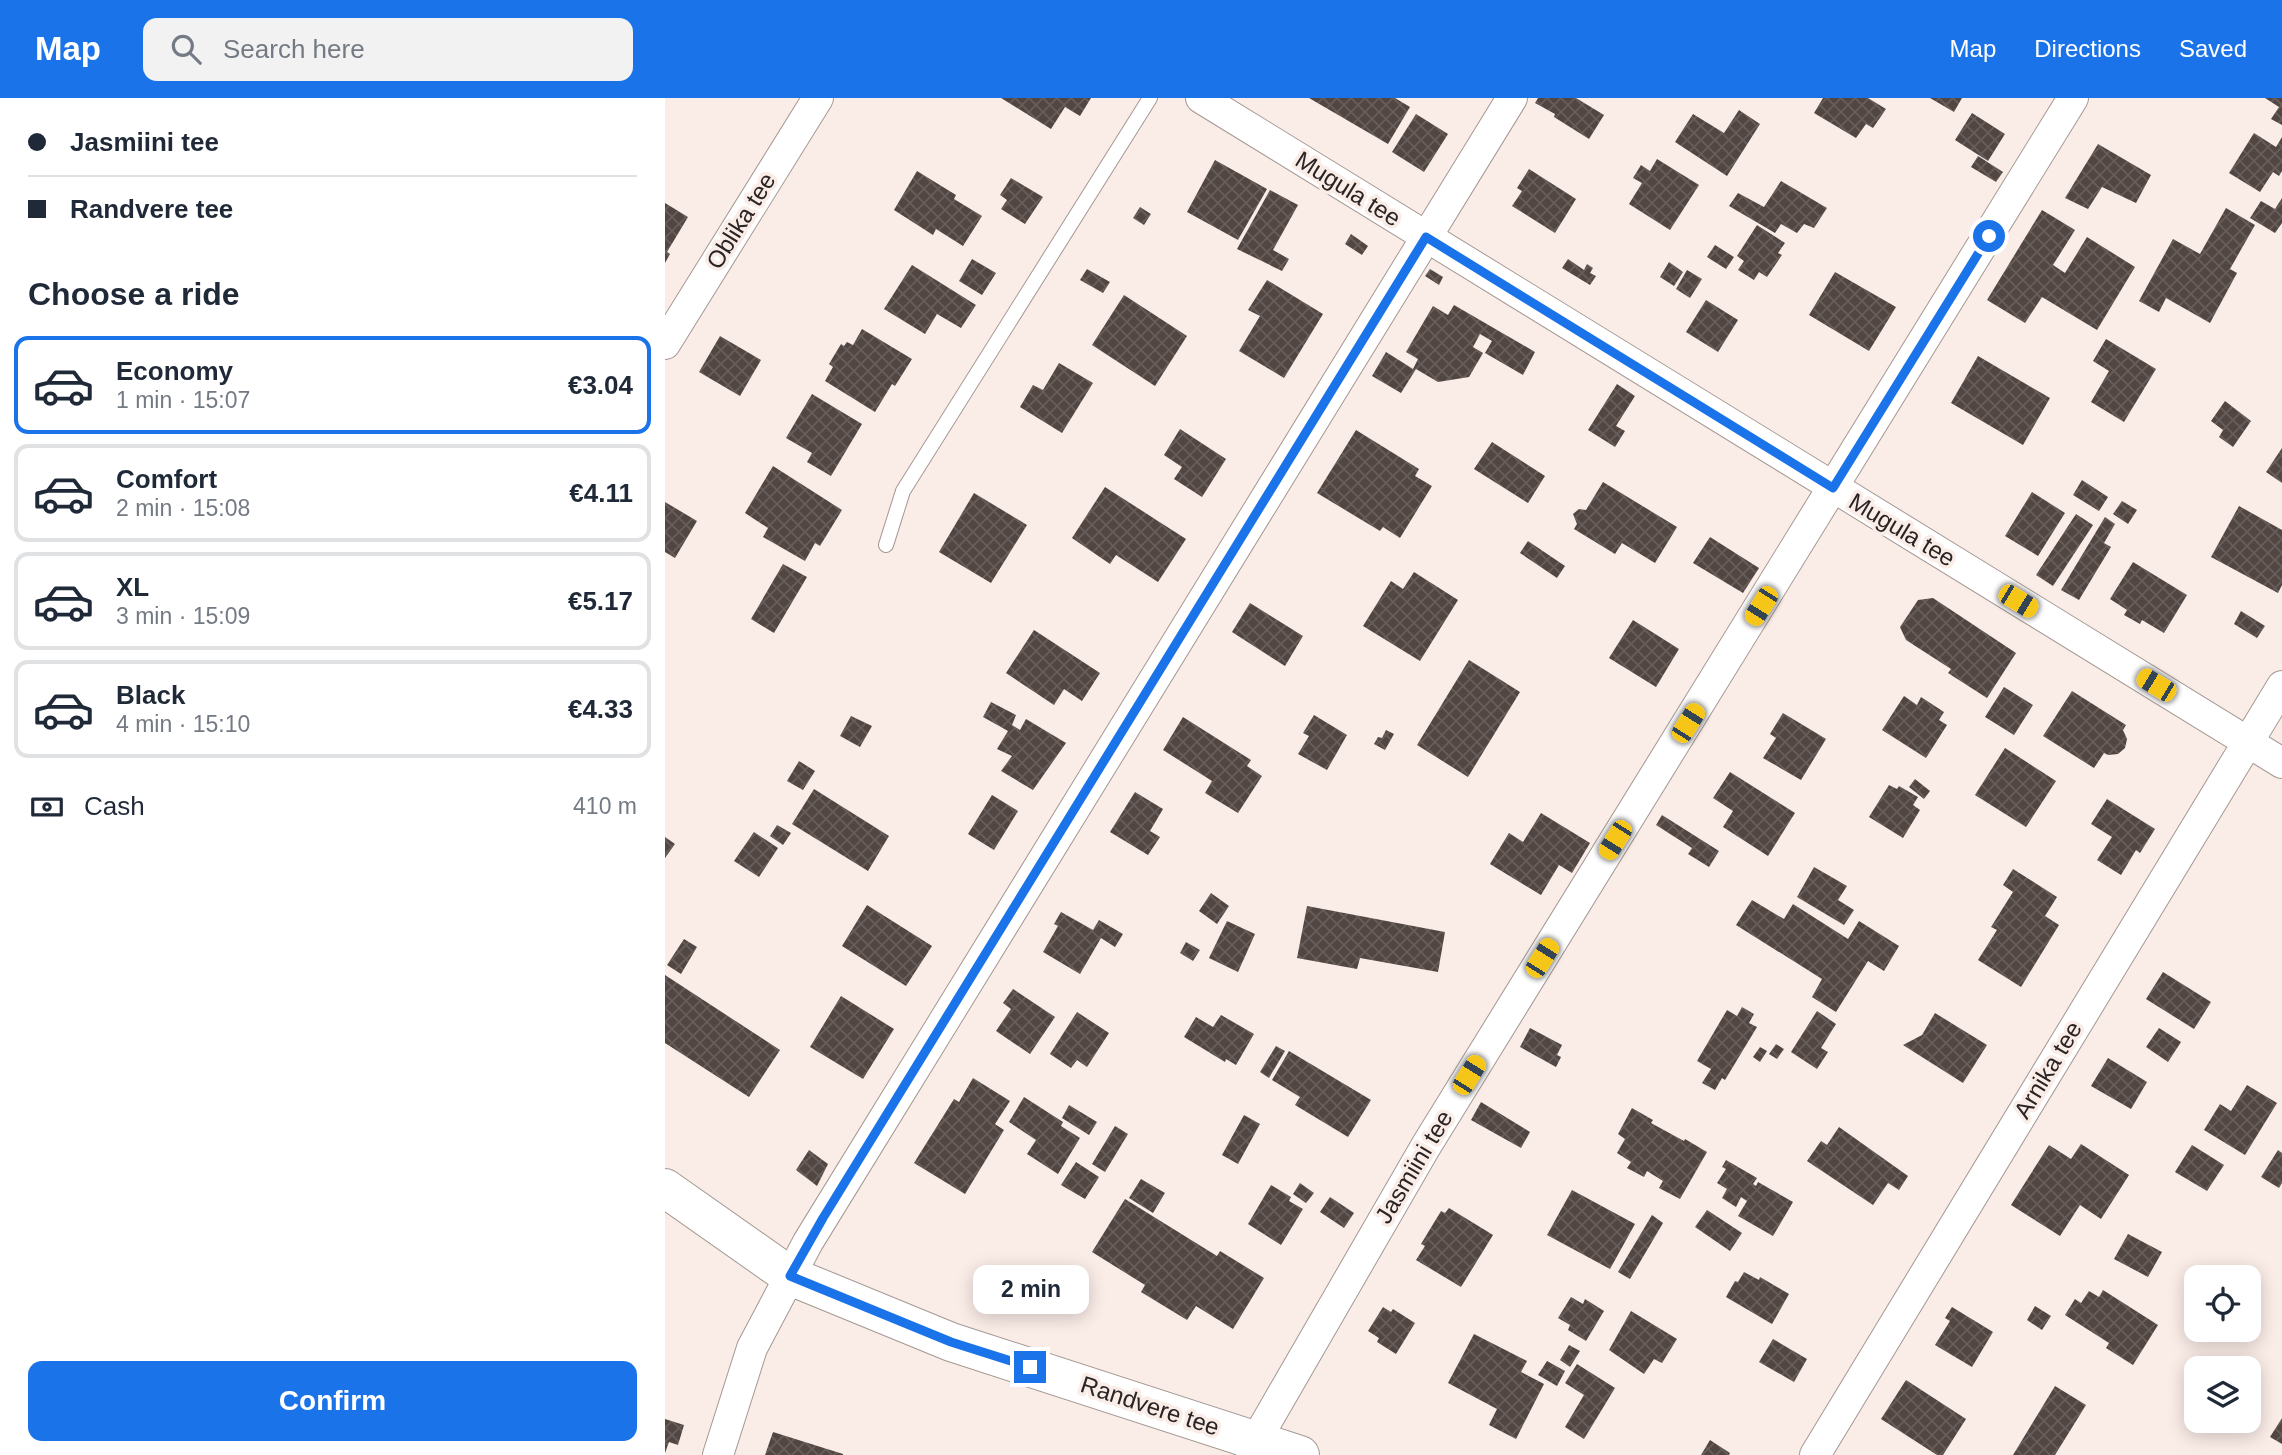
<!DOCTYPE html>
<html lang="en">
<head>
<meta charset="utf-8">
<style>
	:root { --surface:#fff; --page:#f2f2f3; --text:#1f2937; --muted:#747a83; --line:#e0e1e3; --accent:#1a73e8 }
	body { margin:0; font-family:Helvetica,sans-serif; background:var(--page); color:var(--text); height:100vh; display:flex; flex-direction:column; font-size:26px; white-space:nowrap }
	* { box-sizing:border-box; margin:0 }
	p { font-size:23px; color:var(--muted) }
	.icon { flex:none; width:38px; height:38px; fill:none; stroke:currentColor; stroke-width:2; stroke-linecap:round; stroke-linejoin:round }
	.map { position:relative; flex:1; overflow:hidden }
	.details { display:flex; flex-direction:column; background:var(--surface); width:665px }
	.details>* { flex:none }
	.guide { display:grid; align-content:center; height:154px; padding:0 28px; background:var(--surface) }
	.fabs { position:absolute; left:1519px; top:1167px; display:grid; gap:14px }
	.fabs a { display:grid; place-items:center; width:77px; height:77px; border-radius:14px; background:var(--surface); box-shadow:0 4px 18px #0003; font-size:35px }
	.end { position:absolute; width:32px; height:32px; margin:-16px; border:9px solid #1a73e8; background:#fff; box-shadow:0 0 0 4px #fff }
	.from { border-radius:50% }
	.bubble { position:absolute; height:49px; border-radius:14px; background:var(--surface); box-shadow:0 4px 18px #0003; font-size:23px; font-weight:600; line-height:49px; text-align:center }
	.car { position:absolute; width:21px; height:42px; margin:-21px -10px; border-radius:9px; box-shadow:0 0 5px 2px #0007; background:linear-gradient(#f5c518 24%,#345 0 40%,#f5c518 0 76%,#345 0 86%,#f5c518 0) }
	.guide b { display:flex; align-items:center; gap:24px; height:66px; font-size:26px }
	.guide b+b { border-top:2px solid var(--line) }
	.guide i { width:18px; height:18px; background:var(--text) }
	ul { padding:0; list-style:none }
	li { display:flex; align-items:center; gap:21px; height:98px; margin:0 14px 10px; padding:0 14px; border:4px solid var(--line); border-radius:14px }
	li div { flex:1 }
	li b { display:block; font-size:26px }
	li em { font-style:normal; font-weight:600 }
	li.selected { border-color:var(--accent) }
	li>.icon { width:63px; height:63px; stroke-width:1.5 }
	h2 { padding:0 28px; font-size:32px; line-height:84px }
	.pay { display:flex; align-items:center; gap:18px; height:77px; padding:0 28px; font-size:26px }
	.pay p { margin-inline-start:auto }
	.button { display:flex; gap:14px; margin-top:auto; padding:14px 28px }
	.button a { flex:1; height:80px; border-radius:14px; background:var(--accent); color:#fff; font-size:28px; font-weight:600; line-height:80px; text-align:center }
	header { display:flex; align-items:center; gap:42px; box-sizing:border-box; height:98px; padding:0 35px; background:var(--accent); color:#fff }
	header strong { font-size:33px }
	nav { display:flex; gap:38px; margin-inline-start:auto; font-size:24px }
	.search { width:490px; height:63px; background:var(--page); display:flex; align-items:center; gap:18px; box-sizing:border-box; padding:0 24px; border-radius:14px; color:var(--muted); font-size:26px }
	main { display:flex; flex:1; min-height:0 }
	.map>svg:first-child { display:block }
</style>
</head>
<body>
<header>
<strong>Map</strong>
<div class="search"><svg class="icon" aria-label="search" viewBox="0 0 24 24"><circle cx="10" cy="10" r="6"/><path d="M15 15l6 6"/></svg>Search here</div>
<nav><a>Map</a><a>Directions</a><a>Saved</a></nav>
</header>
<main>
<section class="details">
<div class="guide">
<b><i class="from"></i>Jasmiini tee</b>
<b><i></i>Randvere tee</b>
</div>
<h2>Choose a ride</h2>
<ul>
<li class="selected"><svg class="icon" aria-label="car" viewBox="0 0 24 24"><path d="M5 17H2v-5l4-1 3-4h7l3 4 3 1v5h-3M9 17h6M6 11h13"/><circle cx="7" cy="17" r="2"/><circle cx="17" cy="17" r="2"/></svg><div><b>Economy</b><p>1 min · 15:07</p></div><em>€3.04</em></li>
<li><svg class="icon" aria-label="car" viewBox="0 0 24 24"><path d="M5 17H2v-5l4-1 3-4h7l3 4 3 1v5h-3M9 17h6M6 11h13"/><circle cx="7" cy="17" r="2"/><circle cx="17" cy="17" r="2"/></svg><div><b>Comfort</b><p>2 min · 15:08</p></div><em>€4.11</em></li>
<li><svg class="icon" aria-label="car" viewBox="0 0 24 24"><path d="M5 17H2v-5l4-1 3-4h7l3 4 3 1v5h-3M9 17h6M6 11h13"/><circle cx="7" cy="17" r="2"/><circle cx="17" cy="17" r="2"/></svg><div><b>XL</b><p>3 min · 15:09</p></div><em>€5.17</em></li>
<li><svg class="icon" aria-label="car" viewBox="0 0 24 24"><path d="M5 17H2v-5l4-1 3-4h7l3 4 3 1v5h-3M9 17h6M6 11h13"/><circle cx="7" cy="17" r="2"/><circle cx="17" cy="17" r="2"/></svg><div><b>Black</b><p>4 min · 15:10</p></div><em>€4.33</em></li>
</ul>
<div class="pay"><svg class="icon" aria-label="cash" viewBox="0 0 24 24"><path d="M3 7h18v10H3z"/><circle cx="12" cy="12" r="2"/></svg>Cash<p>410 m</p></div>
<div class="button"><a>Confirm</a></div>
</section>
<div class="map">
<svg width="1617" height="1357" viewBox="0 0 1617 1357">
	<defs>
		<pattern id="building-cross-hatch" width="8" height="8" patternUnits="userSpaceOnUse" patternTransform="scale(1.75)"><rect width="8" height="8" fill="#514642"/><path d="M0 0l8 8M0 8l8-8" fill="none" stroke="#675e5b"/></pattern>
	</defs>
	<rect width="100%" height="100%" fill="#faece7"/>
	<path fill="url(#building-cross-hatch)" d="M336,0H426L415,18L400,9L386,31Z
		M644,0H730L745,9L723,46Z
		M873,0H911L939,17L924,41L889,19L890,16L870,5Z
		M1158,0H1203L1221,11L1208,30L1201,26L1191,40L1149,15Z
		M1265,0H1297L1289,14Z
		M1600,0H1617V27L1606,21L1614,9Z
		M1074,12L1095,26L1062,78L1010,44L1028,16L1059,35Z
		M1307,15L1340,36L1323,63L1290,42Z
		M751,16L783,36L759,74L727,54Z
		M1589,35L1611,49L1617,39V73L1614,78L1608,74L1595,94L1564,75Z
		M1433,46L1486,77L1471,105L1437,89L1423,111L1400,100Z
		M1313,58L1338,74L1331,84L1306,69Z
		M992,61L1034,87L1005,132L964,106L977,85L968,80L976,67L985,73Z
		M550,62L602,91L573,142L522,114Z
		M864,71L911,101L890,135L847,108L857,93L852,90Z
		M252,73L291,97L289,101L317,118L298,148L271,131L268,137L229,112Z
		M346,80L378,99L360,126L336,111L342,102L335,97Z
		M1116,83L1162,110L1149,130L1139,126L1132,135L1116,126L1110,135L1064,108L1073,95L1099,109Z
		M605,92L633,107L608,152L624,161L617,173L572,151Z
		M1617,100V125L1610,135L1585,120L1596,103L1610,111Z
		M0,105L23,119L2,154L5,156L0,165Z
		M475,109L486,116L479,127L468,120Z
		M1561,110L1590,127L1565,171L1572,175L1545,225L1501,200L1494,214L1474,203L1508,141L1535,156Z
		M1377,112L1410,132L1388,167L1400,175L1422,139L1470,169L1432,232L1377,199L1360,225L1322,202Z
		M1092,127L1120,145L1113,155L1117,157L1102,179L1094,174L1089,182L1073,172L1079,163L1072,158Z
		M686,136L703,148L697,157L680,146Z
		M1050,147L1069,159L1061,171L1042,159Z
		M307,161L331,175L317,197L294,183Z
		M903,161L919,172L922,166L928,170L925,175L931,178L925,187L897,170Z
		M1004,164L1018,174L1009,188L995,179Z
		M247,167L311,207L296,230L272,216L260,236L219,211Z
		M422,171L445,184L438,195L415,182Z
		M765,171L778,179L774,187L760,178Z
		M1022,172L1037,181L1025,200L1011,191Z
		M1170,174L1231,209L1204,253L1144,217Z
		M602,182L658,216L619,280L574,253L595,218L583,212Z
		M459,197L522,238L490,288L427,247Z
		M1041,202L1073,222L1053,254L1021,234Z
		M789,207L870,254L858,277L820,255L827,243L815,236L808,249L818,255L804,279L773,284L751,271L736,295L707,278L721,254L748,271L753,261L741,254L768,208L783,217Z
		M197,231L247,261L230,288L227,286L210,314L160,283L168,269L164,266L176,246L179,248L182,244L188,247Z
		M55,238L96,262L75,298L34,274Z
		M1441,241L1491,271L1459,324L1426,304L1444,273L1428,263Z
		M1313,258L1385,300L1358,347L1286,305Z
		M394,265L428,285L397,335L355,309L368,287L378,292Z
		M952,286L970,298L951,328L960,333L950,349L923,332Z
		M147,296L197,326L166,378L142,364L147,355L121,340Z
		M1560,303L1586,323L1568,349L1554,339L1558,332L1546,323Z
		M515,331L561,361L537,399L509,381L517,369L499,357Z
		M691,332L754,371L750,378L767,388L735,440L718,429L715,433L652,395Z
		M827,344L880,378L863,405L809,371Z
		M1617,350V385L1601,374Z
		M108,368L177,412L155,448L150,445L140,463L98,439L103,430L80,415Z
		M1417,382L1443,399L1434,413L1408,397Z
		M938,384L1012,429L990,465L957,445L950,456L909,431L912,426L908,416L914,411L921,412Z
		M440,389L521,441L493,484L451,457L445,466L407,440Z
		M1367,394L1400,415L1373,458L1340,438Z
		M309,395L362,427L326,485L274,454Z
		M1457,403L1472,412L1463,426L1448,416Z
		M0,404L32,423L10,460L0,454Z
		M1574,408L1617,432V487L1613,495L1546,459Z
		M1411,416L1428,427L1388,488L1371,477Z
		M1440,419L1450,426L1439,445L1446,449L1414,502L1396,492Z
		M1045,439L1094,470L1078,495L1028,465Z
		M863,443L900,468L892,480L855,455Z
		M1468,464L1522,497L1499,535L1477,522L1475,526L1459,517L1462,512L1445,501Z
		M118,466L142,479L109,535L86,521Z
		M749,474L793,502L755,563L698,528L726,483L738,491Z
		M1268,500L1351,555L1322,600L1283,575L1286,571L1241,542L1235,529L1253,502Z
		M585,505L638,538L620,568L567,534Z
		M1576,513L1600,528L1592,540L1569,526Z
		M968,522L1014,551L991,589L944,560Z
		M369,532L435,575L417,603L399,591L389,607L341,575Z
		M804,562L855,594L803,679L752,647Z
		M1339,589L1368,607L1349,637L1320,619Z
		M1407,593L1461,627L1458,632L1462,641L1460,650L1453,656L1443,657L1439,655L1429,670L1378,638Z
		M1239,598L1252,607L1256,599L1279,614L1274,622L1282,627L1261,660L1217,632Z
		M326,604L351,617L347,627L355,632L361,621L401,645L368,692L336,673L347,658L332,651L343,633L318,619Z
		M1118,615L1161,641L1136,682L1098,660L1111,640L1105,636Z
		M649,617L682,637L662,672L633,656L644,638L638,635Z
		M186,618L207,628L195,649L175,638Z
		M518,619L586,662L582,668L597,678L573,715L540,695L547,683L498,652Z
		M721,632L729,636L720,652L709,646L713,639L717,640Z
		M1340,650L1391,683L1361,729L1310,697Z
		M134,663L150,673L138,692L122,683Z
		M1065,674L1130,715L1103,758L1058,729L1068,713L1048,700Z
		M1250,681L1265,693L1259,701L1244,689Z
		M1224,687L1232,691L1234,688L1253,699L1248,707L1255,712L1238,740L1204,719Z
		M149,691L224,738L203,773L127,726Z
		M470,694L498,711L485,733L495,739L483,757L445,734Z
		M327,697L353,713L329,752L303,736Z
		M1442,701L1490,731L1475,755L1471,752L1456,777L1432,762L1447,739L1426,726Z
		M876,715L925,745L907,775L894,767L876,797L825,766L844,735L858,744Z
		M997,717L1054,753L1044,769L1023,756L1027,750L991,727Z
		M112,727L126,735L118,747L105,738Z
		M89,734L113,750L94,779L69,763Z
		M0,739L10,746L0,760Z
		M1149,769L1182,788L1173,802L1189,812L1179,827L1132,799Z
		M1348,771L1392,799L1380,818L1394,827L1356,889L1313,862L1332,832L1326,829L1348,794L1338,787Z
		M546,795L564,808L552,826L534,813Z
		M1087,802L1119,821L1128,806L1183,841L1194,823L1234,848L1219,873L1203,863L1171,914L1147,899L1157,881L1071,827Z
		M202,807L267,848L241,888L177,848Z
		M642,808L780,834L773,874L695,860L692,871L632,860Z
		M396,814L428,832L434,822L458,836L450,849L436,840L415,876L378,854L393,828L389,826Z
		M562,823L590,836L573,874L544,860Z
		M19,841L32,849L16,876L2,867Z
		M521,844L535,852L528,863L515,855Z
		M1498,874L1546,904L1529,931L1481,901Z
		M0,877L115,952L84,999L0,945Z
		M348,891L390,919L365,956L331,933L346,911L338,905Z
		M176,898L229,931L198,981L145,949Z
		M1077,909L1089,916L1084,925L1092,929L1060,982L1057,980L1050,992L1037,985L1046,971L1032,963L1062,912L1072,918Z
		M1152,913L1171,926L1156,950L1163,954L1152,971L1126,954Z
		M412,914L444,935L422,969L412,962L406,970L385,956Z
		M1270,915L1322,947L1298,985L1238,947L1257,937Z
		M556,917L589,936L571,967L561,961L560,964L519,939L531,919L548,929Z
		M865,930L897,947L892,957L896,959L891,969L855,949Z
		M1494,930L1516,944L1503,964L1481,949Z
		M1111,946L1119,951L1112,961L1104,956Z
		M611,948L620,953L604,980L595,974Z
		M1095,949L1102,953L1095,964L1088,959Z
		M624,953L706,1002L683,1039L630,1007L635,999L607,982Z
		M1443,960L1482,984L1466,1011L1426,988Z
		M308,980L345,1003L330,1026L339,1032L300,1096L249,1065L289,1001L294,1004Z
		M1582,987L1612,1005L1580,1057L1539,1032L1555,1006L1566,1013Z
		M359,999L398,1024L396,1028L415,1040L393,1076L362,1056L371,1042L344,1024Z
		M816,1004L865,1034L856,1050L806,1022Z
		M404,1007L432,1024L424,1037L397,1020Z
		M967,1010L988,1022L986,1025L1019,1043L1020,1041L1042,1054L1015,1101L994,1090L998,1083L982,1073L979,1079L962,1070L966,1064L952,1055L960,1041L953,1036Z
		M579,1017L595,1026L573,1066L557,1057Z
		M450,1028L463,1036L440,1074L427,1066Z
		M1174,1029L1243,1078L1234,1092L1223,1085L1208,1107L1142,1063L1156,1043L1162,1047Z
		M1416,1046L1464,1077L1436,1121L1415,1107L1395,1138L1346,1107L1384,1047L1406,1061Z
		M1527,1047L1559,1067L1542,1093L1510,1074Z
		M144,1052L163,1066L152,1088L131,1072Z
		M1613,1052L1617,1055V1085L1614,1090L1596,1079Z
		M1061,1062L1092,1080L1088,1086L1091,1088L1093,1084L1128,1104L1108,1138L1073,1118L1082,1103L1076,1099L1071,1109L1057,1100L1062,1091L1052,1085L1061,1071L1057,1069Z
		M411,1064L434,1079L420,1101L396,1087Z
		M476,1081L500,1095L488,1115L464,1100Z
		M635,1085L649,1095L641,1105L628,1096Z
		M606,1087L626,1099L624,1103L638,1111L616,1147L583,1126Z
		M907,1092L970,1126L945,1171L882,1137Z
		M665,1099L689,1115L679,1130L655,1114Z
		M460,1101L552,1158L555,1153L599,1180L568,1231L531,1208L522,1222L476,1194L480,1187L427,1154Z
		M784,1110L828,1137L796,1189L751,1162L760,1148L756,1146L776,1113L780,1115Z
		M1042,1112L1077,1135L1065,1153L1030,1129Z
		M987,1117L998,1125L965,1181L953,1174Z
		M1463,1136L1497,1154L1483,1179L1449,1161Z
		M1079,1174L1094,1182L1095,1179L1124,1196L1107,1226L1061,1199L1070,1183L1073,1184Z
		M1438,1192L1493,1227L1468,1267L1441,1250L1444,1245L1400,1217L1410,1201L1416,1205L1424,1193L1434,1199Z
		M906,1199L918,1206L920,1201L939,1213L921,1243L903,1232L905,1227L893,1220Z
		M1370,1208L1386,1218L1377,1232L1362,1222Z
		M718,1209L726,1214L728,1211L750,1225L731,1256L712,1244L714,1240L703,1233Z
		M1287,1209L1328,1234L1307,1269L1270,1247L1285,1223L1280,1220Z
		M966,1213L1012,1241L997,1265L989,1261L979,1276L944,1252Z
		M809,1236L862,1263L856,1274L879,1286L851,1341L824,1327L832,1311L783,1285Z
		M1108,1241L1142,1261L1129,1284L1094,1264Z
		M904,1247L915,1253L905,1269L895,1262Z
		M882,1263L900,1273L892,1288L873,1277Z
		M912,1266L950,1290L919,1341L900,1329L919,1297L900,1285Z
		M1241,1282L1301,1321L1278,1357H1272L1216,1321Z
		M1390,1288L1421,1307L1390,1357H1348Z
		M1617,1320V1346L1605,1339Z
		M0,1321L19,1327L13,1347L4,1344L0,1355Z
		M108,1334L178,1356V1357H100Z
		M1045,1342L1065,1355L1064,1357H1036Z"/>
	<g fill="none" stroke-linecap="round" stroke-linejoin="round">
		<defs>
			<path id="service" d="M221,447L238,393L485,0"/>
			<path id="minor" d="M536,0L1617,665
				M0,246L153,0
				M53,1357L87,1250L143,1144L847,0
				M586,1357L591,1342L761,1048L1408,0
				M1150,1357L1617,588"/>
			<path id="secondary" d="M0,1090L125,1178L286,1244L635,1357"/>
		</defs>
		<use href="#service" stroke="#a49893" stroke-width="16"/>
		<use href="#minor" stroke="#a49893" stroke-width="32"/>
		<use href="#secondary" stroke="#a49893" stroke-width="40"/>
		<use href="#service" stroke="#fff" stroke-width="14"/>
		<use href="#minor" stroke="#fff" stroke-width="30"/>
		<use href="#secondary" stroke="#fff" stroke-width="38"/>
	</g>
	<g fill="none" stroke-linecap="round" stroke-linejoin="round">
		<path stroke="#1a73e8" stroke-width="9" d="M365,1269L286,1244L125,1178L158,1120L761,139L1168,390L1324,138"/>
	</g>
	<g text-anchor="middle" stroke-width="7" stroke-linejoin="round" paint-order="stroke">
		<g font-size="24" fill="#2a2524" stroke="#faece7">
			<text transform="translate(683 91) rotate(32)" y="8">Mugula tee</text>
			<text transform="translate(76 123) rotate(-58)" y="8">Oblika tee</text>
			<text transform="translate(1237 432) rotate(31)" y="8">Mugula tee</text>
			<text transform="translate(1383 972) rotate(-59)" y="8">Arnika tee</text>
			<text transform="translate(749 1069) rotate(-59)" y="8">Jasmiini tee</text>
			<text transform="translate(485 1308) rotate(18)" y="8">Randvere tee</text>
		</g>
	</g>
</svg>
<div class="fabs">
<a><svg class="icon" aria-label="locate" viewBox="0 0 24 24"><circle cx="12" cy="12" r="6"/><path d="M12 2v4M12 18v4M2 12h4M18 12h4"/></svg></a>
<a><svg class="icon" aria-label="layers" viewBox="0 0 24 24"><path d="M12 4l9 5-9 5-9-5zM3 14l9 5 9-5"/></svg></a>
</div>
<i class="end from" style="left:1324px;top:138px"></i>
<i class="end" style="left:365px;top:1269px"></i>
<div class="bubble" style="left:308px;top:1167px;width:116px">2 min</div>
<i class="car" style="left:1353px;top:503px;rotate:121deg"></i>
<i class="car" style="left:1096px;top:508px;rotate:212deg"></i>
<i class="car" style="left:1491px;top:587px;rotate:301deg"></i>
<i class="car" style="left:1023px;top:625px;rotate:32deg"></i>
<i class="car" style="left:950px;top:742px;rotate:212deg"></i>
<i class="car" style="left:877px;top:860px;rotate:32deg"></i>
<i class="car" style="left:804px;top:977px;rotate:32deg"></i>
</div>
</main>
</body>
</html>
